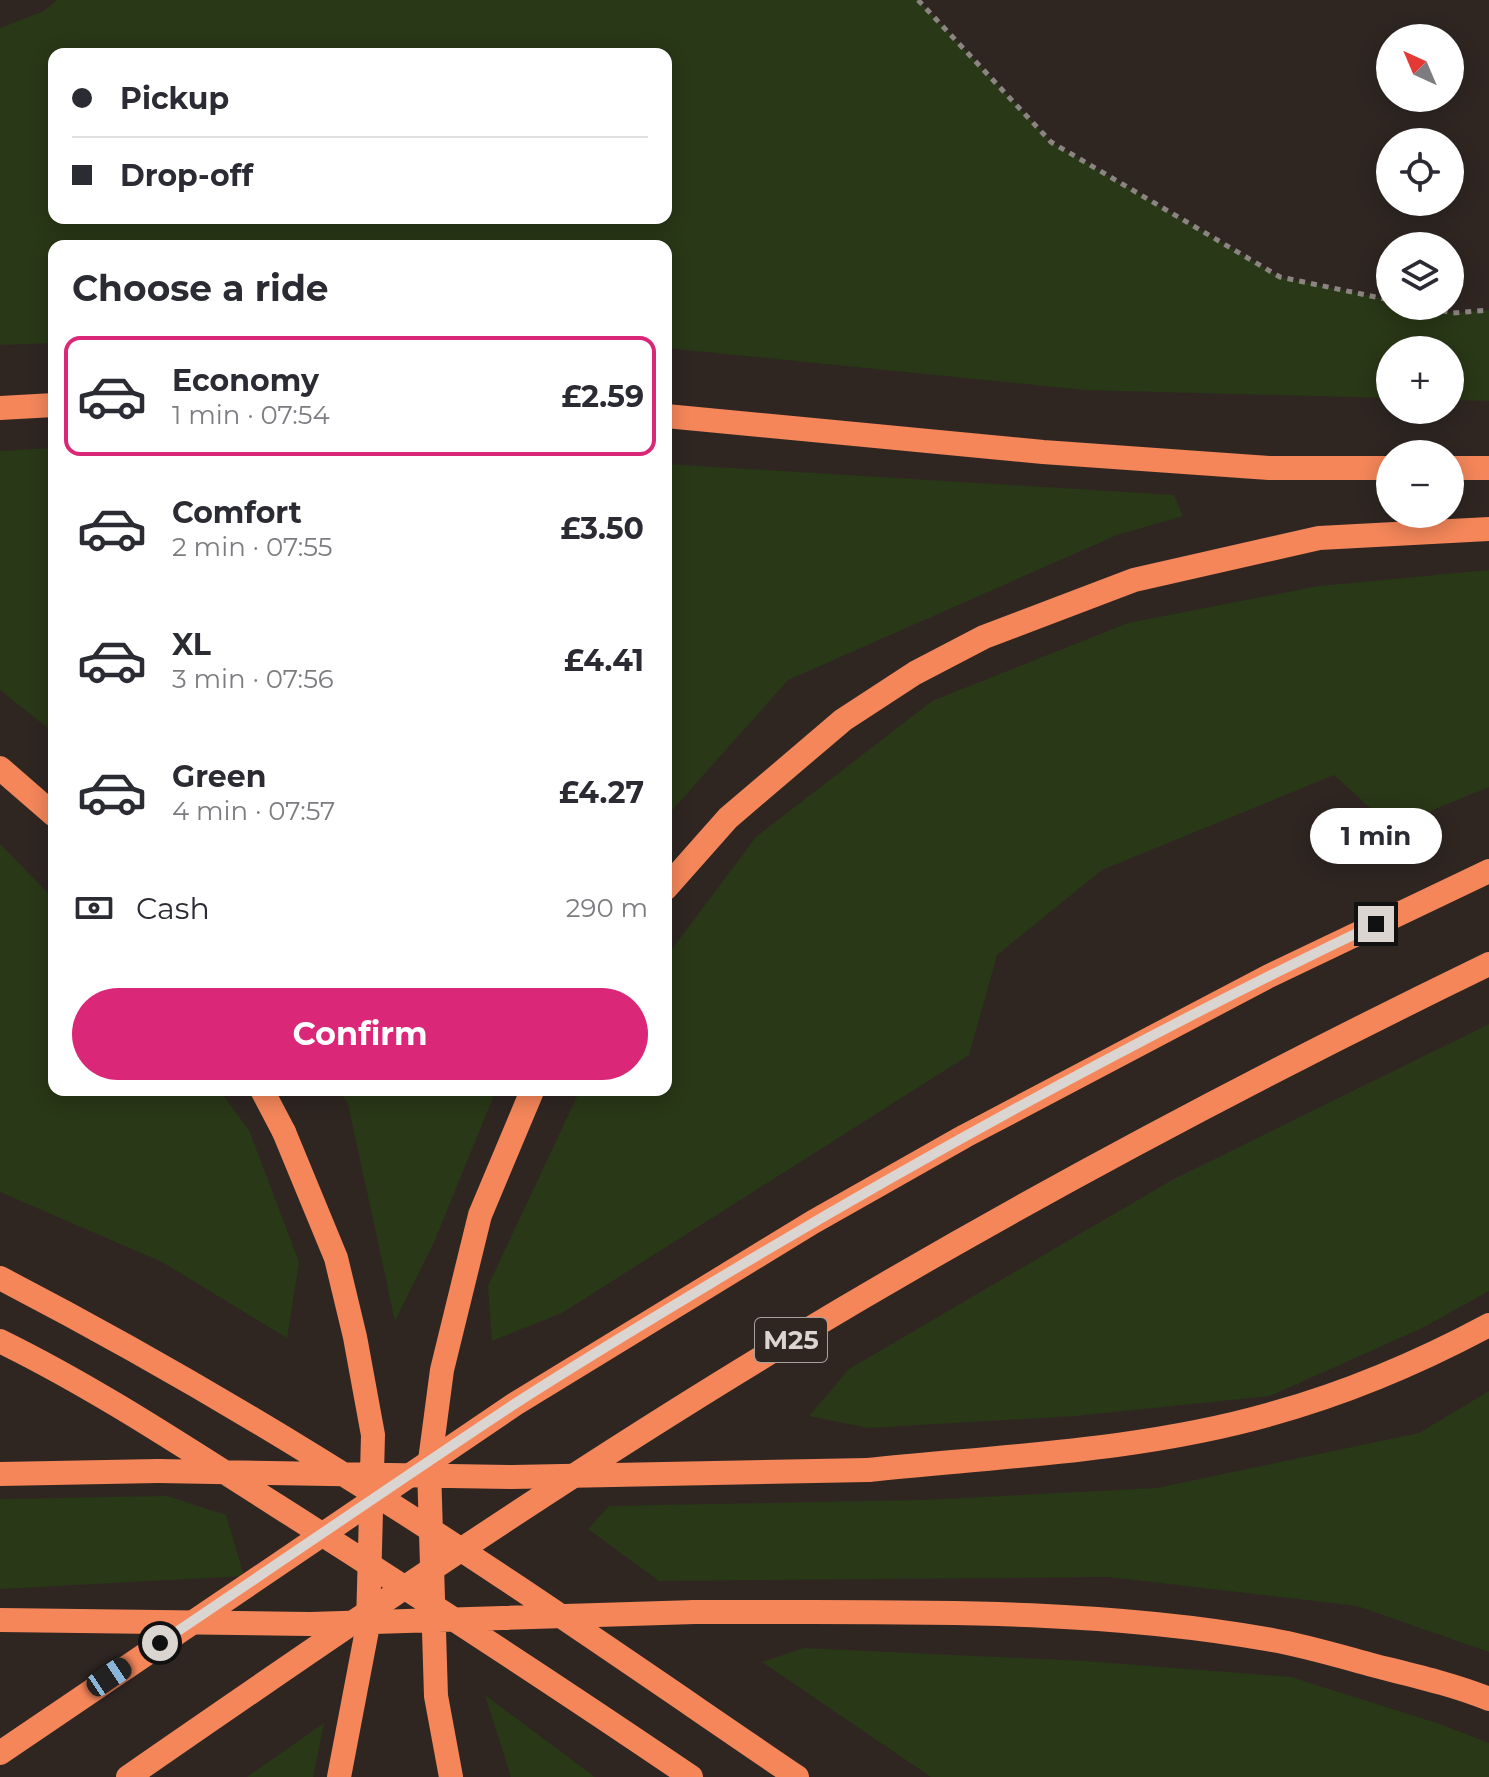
<!DOCTYPE html>
<html lang="en">
<head>
<meta charset="utf-8">
<style>
	:root { --surface:#fff; --page:#f2f2f3; --text:#2b2b33; --muted:#7c7c81; --line:#e1e1e2; --accent:#db2777 }
	body { margin:0; font-family:Montserrat,sans-serif; background:var(--page); color:var(--text); height:100vh; display:flex; flex-direction:column; font-size:30px; white-space:nowrap }
	* { box-sizing:border-box; margin:0 }
	p { font-size:26px; color:var(--muted) }
	.icon { flex:none; width:44px; height:44px; fill:none; stroke:currentColor; stroke-width:2; stroke-linecap:round; stroke-linejoin:round }
	.map { position:relative; flex:1; overflow:hidden }
	.sheet { position:absolute; left:48px; top:240px; width:624px; height:856px; display:flex; flex-direction:column; background:var(--surface); border-radius:16px; box-shadow:0 4px 20px #0003 }
	.sheet>* { flex:none }
	.hud { position:absolute; left:48px; top:48px; width:624px; height:176px; border-radius:16px; box-shadow:0 4px 20px #0003; display:grid; align-content:center; height:176px; padding:0 24px; background:var(--surface) }
	.needle { width:52px; rotate:316deg }
	.buttons { position:absolute; left:1376px; top:24px; display:grid; gap:16px }
	.buttons a { display:grid; place-items:center; width:88px; height:88px; border-radius:50%; background:var(--surface); box-shadow:0 4px 20px #0003; font-size:40px }
	.end { position:absolute; width:36px; height:36px; margin:-18px; border:10px solid #dbd5d2; background:#111; box-shadow:0 0 0 4px #111 }
	.from { border-radius:50% }
	.bubble { position:absolute; height:56px; border-radius:28px; background:var(--surface); box-shadow:0 4px 20px #0003; font-size:26px; font-weight:700; line-height:56px; text-align:center }
	.car { position:absolute; width:24px; height:48px; margin:-24px -12px; border-radius:10px; box-shadow:0 0 6px 2px #0007; background:linear-gradient(#222 24%,#8ab4d8 0 40%,#222 0 76%,#8ab4d8 0 86%,#222 0) }
	.hud b { display:flex; align-items:center; gap:28px; height:76px; font-size:30px }
	.hud b+b { border-top:2px solid var(--line) }
	.hud i { width:20px; height:20px; background:var(--text) }
	ul { padding:0; list-style:none }
	li { display:flex; align-items:center; gap:24px; height:120px; margin:0 16px 12px; padding:0 8px; border:4px solid transparent; border-radius:16px }
	li div { flex:1 }
	li b { display:block; font-size:30px }
	li em { font-style:normal; font-weight:700 }
	li.selected { border-color:var(--accent) }
	li>.icon { width:72px; height:72px; stroke-width:1.5 }
	h2 { padding:0 24px; font-size:36px; line-height:96px }
	.pay { display:flex; align-items:center; gap:20px; height:88px; padding:0 24px; font-size:30px }
	.pay p { margin-inline-start:auto }
	.cta { display:flex; gap:16px; margin-top:auto; padding:16px 24px }
	.cta a { flex:1; height:92px; border-radius:48px; background:var(--accent); color:#fff; font-size:32px; font-weight:700; line-height:92px; text-align:center }
	.map>svg:first-child { display:block }
</style>
</head>
<body>
<div class="map">
<svg width="1489" height="1777" viewBox="0 0 1489 1777">
	<rect width="100%" height="100%" fill="#2f2622"/>
	<path fill="#293817" fill-rule="evenodd" d="M57,0H918L1051,142L1280,277L1390,300V306H1418L1453,313L1489,310V401L1450,400V350H1390V398L1085,390L666,348V246H54V343L0,345V28L44,11ZM666,54V218H54V54Z
		M54,448V733L0,690V451Z
		M666,464L1174,495L1183,516L1117,535L788,680L666,817Z
		M1489,570V787L1391,827L1334,775L1102,870L997,955L969,1055L562,1313L492,1341L488,1286L580,1090H666V957L756,837L932,701L1128,623L1319,586Z
		M0,844L54,899V1090H219L249,1130L299,1262L287,1338L162,1262L0,1192Z
		M1489,1024V1291L1422,1328L1270,1396L1075,1416L868,1428L809,1416L849,1369L1172,1180Z
		M339,1090H496L435,1240L395,1321L348,1104Z
		M1489,1391V1652L1357,1606L1109,1577L659,1581L588,1529L609,1506L923,1500L1157,1488L1419,1433Z
		M167,1496L226,1515L244,1576L0,1589V1499Z
		M804,1648L1085,1661L1291,1677L1440,1724L1489,1743V1777H931L762,1662Z
		M485,1695L595,1777H511Z
		M324,1723L313,1777H247Z"/>
	<g fill="none" stroke-linecap="round" stroke-linejoin="round">
		<path stroke="#8b8480" stroke-width="5" stroke-dasharray="6 6" stroke-linecap="butt" d="M918,0L1051,142L1280,277L1390,300
			M1418,306L1453,313L1489,310"/>
		<path stroke="#f4865a" stroke-width="24" d="M0,408L54,405
			M666,416L1043,452L1269,468H1390
			M1450,468H1489
			M0,768L54,815
			M666,888L728,818L843,720L915,673L984,637L1134,580L1319,538L1489,529
			M262,1090L284,1132
			M868,1470C1002,1456 1141,1451 1271,1414C1347,1393 1420,1362 1489,1325
			M0,1474L158,1471
			M695,1612C887,1613 1082,1606 1272,1640C1306,1646 1339,1656 1372,1665C1411,1675 1452,1684 1489,1699
			M0,1753L515,1404L813,1222L965,1136L1267,977L1489,871
			M128,1777C346,1626 566,1475 794,1338C1020,1202 1252,1079 1489,964"/>
		<path stroke="#f4865a" stroke-width="24" d="M284,1132L336,1258L355,1337L373,1435L368,1625L339,1777
			M0,1278C108,1334 213,1394 317,1458C480,1558 638,1669 797,1777
			M0,1341C96,1388 186,1448 276,1505C416,1594 554,1684 691,1777
			M158,1471L512,1477L868,1470
			M0,1620L310,1624L695,1612
			M451,1777L436,1696L429,1468L442,1370L480,1215L532,1091"/>
	</g>
	<g fill="none" stroke-linecap="round" stroke-linejoin="round">
		<path stroke="#dbd5d2" stroke-width="10" d="M160,1643C278,1564 395,1483 513,1405C587,1357 663,1312 738,1267C945,1144 1158,1028 1376,924"/>
	</g>
	<g text-anchor="middle" stroke-width="8" stroke-linejoin="round" paint-order="stroke">
		<rect fill="#2f2622" stroke="#a7a09d" stroke-width="2" x="755" y="1318" width="72" height="44" rx="6"/>
		<g font-size="26" font-weight="bold" fill="#dbd5d2">
			<text x="791" y="1349">M25</text>
		</g>
	</g>
</svg>
<div class="buttons">
<a><svg class="needle" viewBox="-14 -14 28 28"><path d="M0-13l5 13h-10z" fill="#e53935"/><path d="M0 13l5-13h-10z" fill="#7c7c81"/></svg></a>
<a><svg class="icon" aria-label="locate" viewBox="0 0 24 24"><circle cx="12" cy="12" r="6"/><path d="M12 2v4M12 18v4M2 12h4M18 12h4"/></svg></a>
<a><svg class="icon" aria-label="layers" viewBox="0 0 24 24"><path d="M12 4l9 5-9 5-9-5zM3 14l9 5 9-5"/></svg></a>
<a>+</a>
<a>−</a>
</div>
<i class="end from" style="left:160px;top:1643px"></i>
<i class="end" style="left:1376px;top:924px"></i>
<div class="bubble" style="left:1310px;top:808px;width:132px">1 min</div>
<i class="car" style="left:109px;top:1677px;rotate:56deg"></i>
<div class="hud">
<b><i class="from"></i>Pickup</b>
<b><i></i>Drop-off</b>
</div>
<section class="sheet">
<h2>Choose a ride</h2>
<ul>
<li class="selected"><svg class="icon" aria-label="car" viewBox="0 0 24 24"><path d="M5 17H2v-5l4-1 3-4h7l3 4 3 1v5h-3M9 17h6M6 11h13"/><circle cx="7" cy="17" r="2"/><circle cx="17" cy="17" r="2"/></svg><div><b>Economy</b><p>1 min · 07:54</p></div><em>£2.59</em></li>
<li><svg class="icon" aria-label="car" viewBox="0 0 24 24"><path d="M5 17H2v-5l4-1 3-4h7l3 4 3 1v5h-3M9 17h6M6 11h13"/><circle cx="7" cy="17" r="2"/><circle cx="17" cy="17" r="2"/></svg><div><b>Comfort</b><p>2 min · 07:55</p></div><em>£3.50</em></li>
<li><svg class="icon" aria-label="car" viewBox="0 0 24 24"><path d="M5 17H2v-5l4-1 3-4h7l3 4 3 1v5h-3M9 17h6M6 11h13"/><circle cx="7" cy="17" r="2"/><circle cx="17" cy="17" r="2"/></svg><div><b>XL</b><p>3 min · 07:56</p></div><em>£4.41</em></li>
<li><svg class="icon" aria-label="car" viewBox="0 0 24 24"><path d="M5 17H2v-5l4-1 3-4h7l3 4 3 1v5h-3M9 17h6M6 11h13"/><circle cx="7" cy="17" r="2"/><circle cx="17" cy="17" r="2"/></svg><div><b>Green</b><p>4 min · 07:57</p></div><em>£4.27</em></li>
</ul>
<div class="pay"><svg class="icon" aria-label="cash" viewBox="0 0 24 24"><path d="M3 7h18v10H3z"/><circle cx="12" cy="12" r="2"/></svg>Cash<p>290 m</p></div>
<div class="cta"><a>Confirm</a></div>
</section>
</div>
</body>
</html>
